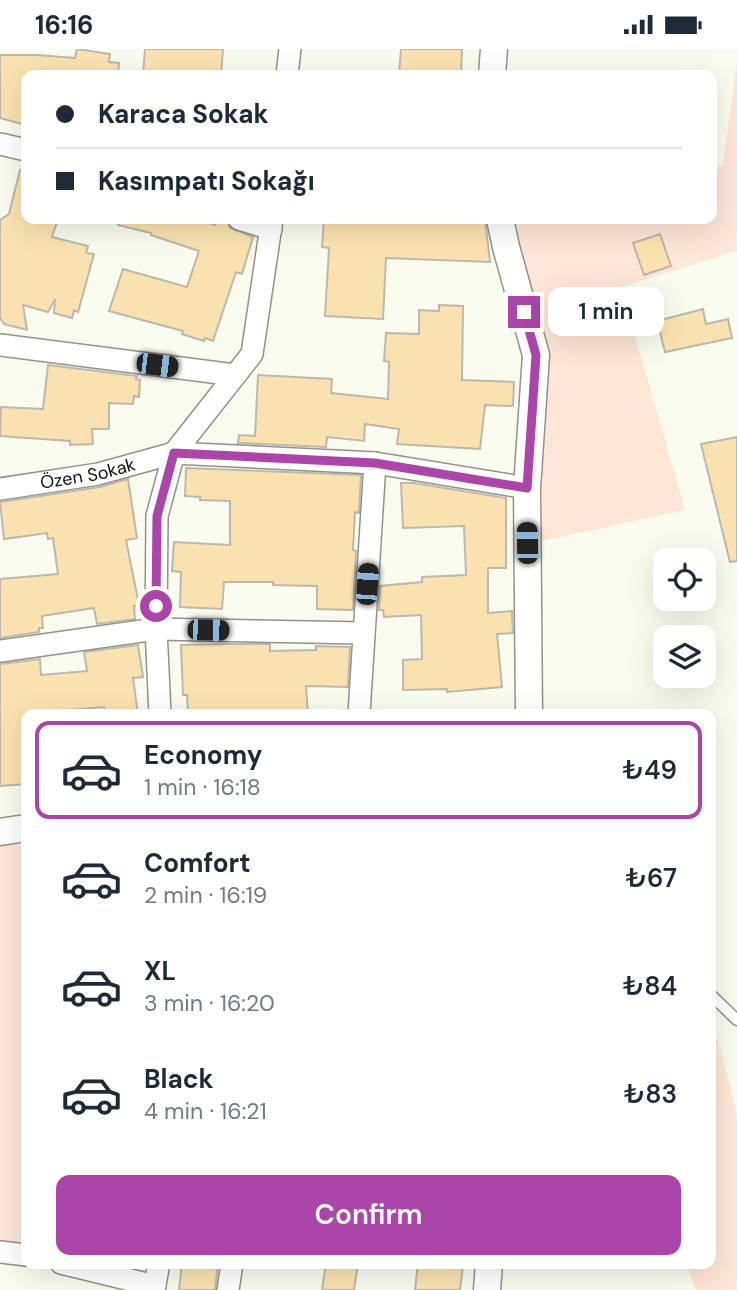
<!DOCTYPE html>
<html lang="en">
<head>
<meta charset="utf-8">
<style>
	:root { --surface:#fff; --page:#f2f2f3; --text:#1f2937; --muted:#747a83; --line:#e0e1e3; --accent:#ac45a9 }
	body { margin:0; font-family:"DM Sans",sans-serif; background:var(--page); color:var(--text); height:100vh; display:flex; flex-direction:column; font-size:26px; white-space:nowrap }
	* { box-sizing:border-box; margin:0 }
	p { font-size:23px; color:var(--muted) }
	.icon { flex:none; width:38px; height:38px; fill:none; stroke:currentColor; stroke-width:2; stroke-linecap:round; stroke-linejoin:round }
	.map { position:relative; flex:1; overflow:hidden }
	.drawer { position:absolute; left:21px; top:660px; width:695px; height:560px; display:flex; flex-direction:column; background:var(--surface); border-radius:14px; box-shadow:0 7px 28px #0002 }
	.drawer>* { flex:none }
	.hud { position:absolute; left:21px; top:21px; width:696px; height:154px; border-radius:14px; box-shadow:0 7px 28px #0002; display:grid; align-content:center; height:154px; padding:0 35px; background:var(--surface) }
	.tools { position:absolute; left:653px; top:499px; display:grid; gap:14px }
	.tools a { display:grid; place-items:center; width:63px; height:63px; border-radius:14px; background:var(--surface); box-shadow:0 7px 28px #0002; font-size:35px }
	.end { position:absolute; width:32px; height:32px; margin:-16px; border:9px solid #ac45a9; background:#fff; box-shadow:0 0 0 4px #fff }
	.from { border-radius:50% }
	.bubble { position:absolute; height:49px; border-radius:14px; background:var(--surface); box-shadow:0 7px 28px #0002; font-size:23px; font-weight:600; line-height:49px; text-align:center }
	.car { position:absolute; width:21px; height:42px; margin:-21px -10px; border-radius:9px; box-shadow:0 0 5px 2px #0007; background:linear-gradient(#222 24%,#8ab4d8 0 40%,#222 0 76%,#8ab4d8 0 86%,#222 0) }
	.hud b { display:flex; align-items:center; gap:24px; height:66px; font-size:26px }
	.hud b+b { border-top:2px solid var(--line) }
	.hud i { width:18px; height:18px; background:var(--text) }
	ul { padding:12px 0 0; list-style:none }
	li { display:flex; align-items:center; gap:21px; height:98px; margin:0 14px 10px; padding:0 21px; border:4px solid transparent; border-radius:14px }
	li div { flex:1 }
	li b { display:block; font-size:26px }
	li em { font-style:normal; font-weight:600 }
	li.on { border-color:var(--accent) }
	li>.icon { width:63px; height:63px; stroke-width:1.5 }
	.button { display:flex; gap:14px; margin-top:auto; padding:14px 35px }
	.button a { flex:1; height:80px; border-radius:14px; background:var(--accent); color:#fff; font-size:28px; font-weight:600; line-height:80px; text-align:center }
	.status { display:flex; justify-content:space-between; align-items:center; height:49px; padding:0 35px; background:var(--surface); direction:ltr }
	.status svg { height:19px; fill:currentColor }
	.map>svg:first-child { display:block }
</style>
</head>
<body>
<div class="status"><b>16:16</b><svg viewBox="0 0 49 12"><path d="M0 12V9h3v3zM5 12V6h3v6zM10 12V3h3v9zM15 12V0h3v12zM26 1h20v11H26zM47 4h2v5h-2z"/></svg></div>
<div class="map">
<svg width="737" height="1241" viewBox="0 0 737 1241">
	<rect width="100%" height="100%" fill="#f9fbef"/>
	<path fill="#fde6d7" d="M737,12V202L621,238L685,461L542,492L543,306L507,170H712V119L723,116Z
		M26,794V1195L0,1193V797Z
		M718,990L737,1066V1241H696L687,1215L710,1214V992Z"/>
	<path fill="#fae2b0" stroke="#bdb7ad" stroke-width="2" d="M77,0L110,5L109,13L119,14L118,26H26V76L0,69V6H37L75,9Z
		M145,0H223L221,26H143Z
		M401,0H462L461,26H399Z
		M20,121L26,122V170H58L52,188L88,197L86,204L94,205L78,263L74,261L72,269L54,264L55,250L48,263L23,256L27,281L4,275L0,269V171L9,165Z
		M119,170H196L215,176L217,170H226L230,179L253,188L242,225L236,223L213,292L205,289L204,292L182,285L183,282L109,262L123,220L187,238L199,202L151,186V184L118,176Z
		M324,170H485L490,213L386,209L383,270L325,267L329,199L322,198Z
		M660,185L671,217L644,226L633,194Z
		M439,256L463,257L462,331L514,333L513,357L485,356L480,400L397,395L399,380L365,375L364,392L327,388L326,398L238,394L239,386L255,387L258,326L332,330L331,344L388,350L389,313L384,312L386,284L419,285V261L439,262Z
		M703,260L706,275L728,270L732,289L665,303L657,272Z
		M48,316L137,327L136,330L140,331L139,348L134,347L133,355L109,354V380H92L93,395L70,396V392L0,387L1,358L43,360Z
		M737,388V512L730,513L701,395Z
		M186,419L361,426L359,464L355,463L353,501L356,502L353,561L317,560V537L273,536V533H224L222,560L180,558L181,523L172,522L174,493L230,496V452L200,451V448L185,447Z
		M128,430L137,489L126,491L139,556L134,557L135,570L97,575L94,559L42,567L43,579H39V583L0,589V530L58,525L53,489L48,490L47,484L4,490L0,453L100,438Z
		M401,434H414L506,449V519H488V564L512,562L513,584L497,585L502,638L447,643V640L403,641V611L422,610L421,566L384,568L383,561H379L380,537L422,533V528L466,526L464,477L403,479Z
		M228,595H270V602L316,601V597L350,598L348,638L306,637L308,665H188L187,646H183L181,596Z
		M138,596L143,628L133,629L138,665H105L104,658L46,663V665H26V735L0,737V615L40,610L41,626L87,622L84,603Z
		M182,1214H218L215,1241H179Z
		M326,1214H358L354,1241H322Z
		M418,1214L463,1216L460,1241H415Z"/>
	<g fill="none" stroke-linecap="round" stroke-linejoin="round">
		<defs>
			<path id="service" d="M710,945L737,971"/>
			<g id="minor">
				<path d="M287,26L290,0"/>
				<path d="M0,95L26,101"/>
				<path d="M239,170L271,180"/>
				<path d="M0,296L235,326"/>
				<path id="s1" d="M0,440L98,425L174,404L375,414L527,439"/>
				<path d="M0,602L156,580L364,584"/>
				<path d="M160,665L156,580L157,467L174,404L252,305L272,170"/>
				<path d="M359,665L375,414"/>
				<path d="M0,1203L26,1206"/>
				<path d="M61,1214L155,1237"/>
				<path d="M154,1241L159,1214"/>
				<path d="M228,1241L232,1214"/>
			</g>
			<path id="tertiary" d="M492,26L494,0
				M500,170L506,198L536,306L527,439L529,665
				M0,783L26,779
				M487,1241L489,1214"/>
		</defs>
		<use href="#service" stroke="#919388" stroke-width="13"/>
		<use href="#minor" stroke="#919388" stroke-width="24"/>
		<use href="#tertiary" stroke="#919388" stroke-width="29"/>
		<use href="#service" stroke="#fff" stroke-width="10"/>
		<use href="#minor" stroke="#fff" stroke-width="21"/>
		<use href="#tertiary" stroke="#fff" stroke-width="26"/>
	</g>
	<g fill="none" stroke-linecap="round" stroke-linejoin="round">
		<path stroke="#ac45a9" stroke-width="9" d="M156,557L157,467L174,404L375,414L527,439L536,306L524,263"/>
	</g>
	<g text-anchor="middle" stroke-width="5" stroke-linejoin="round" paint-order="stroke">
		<g font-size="18" fill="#0e0f0b" stroke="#f9fbef">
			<text dy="6" stroke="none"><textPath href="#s1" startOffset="89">Özen Sokak</textPath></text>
		</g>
	</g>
</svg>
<div class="tools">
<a><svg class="icon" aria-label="locate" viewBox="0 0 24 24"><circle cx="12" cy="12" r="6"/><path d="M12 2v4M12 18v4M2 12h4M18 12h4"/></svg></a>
<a><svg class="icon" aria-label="layers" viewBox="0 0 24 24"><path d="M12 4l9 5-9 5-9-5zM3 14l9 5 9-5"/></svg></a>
</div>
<i class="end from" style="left:156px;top:557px"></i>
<i class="end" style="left:524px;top:263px"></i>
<div class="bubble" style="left:548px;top:238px;width:116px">1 min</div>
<i class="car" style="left:157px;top:316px;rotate:97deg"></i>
<i class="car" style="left:527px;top:494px;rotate:359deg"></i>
<i class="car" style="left:367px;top:535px;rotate:4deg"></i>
<i class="car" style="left:208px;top:581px;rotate:91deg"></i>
<div class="hud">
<b><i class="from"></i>Karaca Sokak</b>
<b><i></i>Kasımpatı Sokağı</b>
</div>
<section class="drawer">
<ul>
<li class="on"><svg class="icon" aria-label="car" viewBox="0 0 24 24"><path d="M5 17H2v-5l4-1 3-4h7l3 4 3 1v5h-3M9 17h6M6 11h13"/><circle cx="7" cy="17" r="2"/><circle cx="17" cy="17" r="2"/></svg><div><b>Economy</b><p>1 min · 16:18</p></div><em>₺49</em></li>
<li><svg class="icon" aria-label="car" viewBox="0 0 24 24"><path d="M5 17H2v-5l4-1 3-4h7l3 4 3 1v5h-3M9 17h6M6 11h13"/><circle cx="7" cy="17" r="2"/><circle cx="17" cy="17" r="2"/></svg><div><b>Comfort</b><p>2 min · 16:19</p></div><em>₺67</em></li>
<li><svg class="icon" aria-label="car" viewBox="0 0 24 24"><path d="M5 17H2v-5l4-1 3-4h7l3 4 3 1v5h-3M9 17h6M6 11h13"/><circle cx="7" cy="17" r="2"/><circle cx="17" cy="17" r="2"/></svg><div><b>XL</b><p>3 min · 16:20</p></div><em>₺84</em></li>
<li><svg class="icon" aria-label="car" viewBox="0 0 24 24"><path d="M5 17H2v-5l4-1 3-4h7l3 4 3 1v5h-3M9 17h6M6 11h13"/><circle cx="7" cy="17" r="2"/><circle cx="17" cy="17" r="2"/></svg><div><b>Black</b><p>4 min · 16:21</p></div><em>₺83</em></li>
</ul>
<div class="button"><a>Confirm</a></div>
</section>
</div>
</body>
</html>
